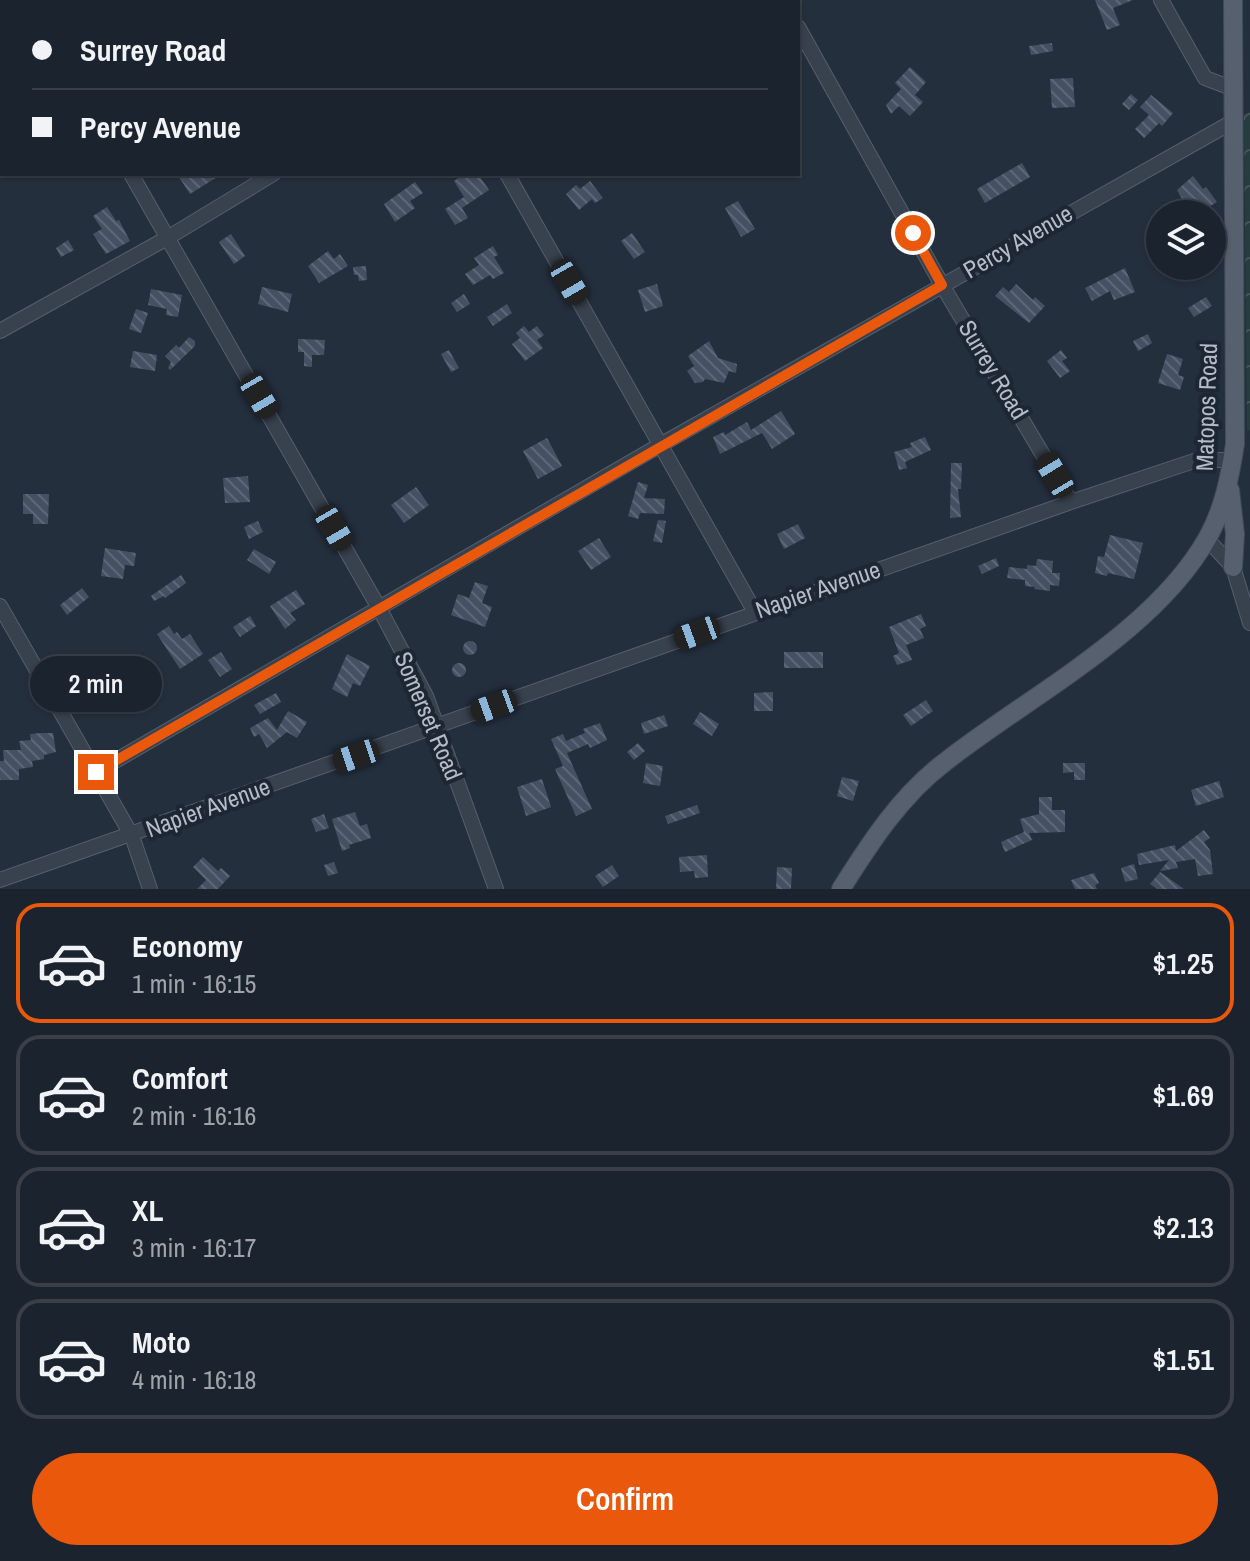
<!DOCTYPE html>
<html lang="en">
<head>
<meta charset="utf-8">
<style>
	:root { --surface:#1b232e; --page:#242b36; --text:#f1f3f6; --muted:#a0a4aa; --line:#39404a; --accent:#ea580c }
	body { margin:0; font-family:"Archivo Narrow",sans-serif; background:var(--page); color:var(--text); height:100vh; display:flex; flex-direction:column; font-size:30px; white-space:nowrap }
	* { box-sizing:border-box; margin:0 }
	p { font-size:26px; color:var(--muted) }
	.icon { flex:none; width:44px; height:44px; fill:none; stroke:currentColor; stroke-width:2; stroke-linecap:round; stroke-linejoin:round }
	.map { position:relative; height:889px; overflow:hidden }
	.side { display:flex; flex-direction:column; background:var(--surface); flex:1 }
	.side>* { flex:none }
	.banner { position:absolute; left:0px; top:0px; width:800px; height:176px; box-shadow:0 2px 6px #0004,0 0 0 2px var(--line); display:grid; align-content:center; height:176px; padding:0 32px; background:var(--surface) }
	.buttons { position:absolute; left:1146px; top:200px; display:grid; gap:16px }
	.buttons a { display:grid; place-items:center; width:80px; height:80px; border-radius:50%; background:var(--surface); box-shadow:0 2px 6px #0004,0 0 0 2px var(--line); font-size:40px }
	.end { position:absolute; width:36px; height:36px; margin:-18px; border:10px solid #ea580c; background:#fff; box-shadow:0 0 0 4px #fff }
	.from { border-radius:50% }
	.bubble { position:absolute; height:56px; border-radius:28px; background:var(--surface); box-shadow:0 2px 6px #0004,0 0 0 2px var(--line); font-size:26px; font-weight:600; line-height:56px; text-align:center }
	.car { position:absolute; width:24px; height:48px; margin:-24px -12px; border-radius:10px; box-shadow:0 0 6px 2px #0007; background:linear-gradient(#222 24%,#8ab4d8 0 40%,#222 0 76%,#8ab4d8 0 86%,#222 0) }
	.banner b { display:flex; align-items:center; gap:28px; height:76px; font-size:30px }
	.banner b+b { border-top:2px solid var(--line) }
	.banner i { width:20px; height:20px; background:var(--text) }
	ul { padding:14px 0 0; list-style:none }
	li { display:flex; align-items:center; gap:24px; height:120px; margin:0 16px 12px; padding:0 16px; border:4px solid var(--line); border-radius:24px }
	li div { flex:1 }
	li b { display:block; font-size:30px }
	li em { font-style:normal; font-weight:600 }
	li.current { border-color:var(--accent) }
	li>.icon { width:72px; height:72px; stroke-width:1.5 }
	.button { display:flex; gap:16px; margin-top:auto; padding:16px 32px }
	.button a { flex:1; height:92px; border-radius:48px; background:var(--accent); color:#fff; font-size:32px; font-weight:600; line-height:92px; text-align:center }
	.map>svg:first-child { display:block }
</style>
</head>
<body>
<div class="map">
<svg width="1250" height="889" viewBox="0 0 1250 889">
	<defs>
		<pattern id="forest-crowns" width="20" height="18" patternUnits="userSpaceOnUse" patternTransform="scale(2)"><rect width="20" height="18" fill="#263c3f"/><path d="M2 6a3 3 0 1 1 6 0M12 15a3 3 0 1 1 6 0" fill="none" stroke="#435659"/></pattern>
		<pattern id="building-back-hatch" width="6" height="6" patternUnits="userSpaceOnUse" patternTransform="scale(2)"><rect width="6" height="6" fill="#455162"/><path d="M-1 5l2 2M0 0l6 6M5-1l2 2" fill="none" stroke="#5d6877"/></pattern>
	</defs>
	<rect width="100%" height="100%" fill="#242f3e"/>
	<path fill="url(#forest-crowns)" d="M1250,112V430L1247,431L1244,115Z"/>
	<path fill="url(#building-back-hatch)" d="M1095,0H1133L1113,8L1120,25L1107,30Z
		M1052,43L1053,51L1031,55L1029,46Z
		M910,67L926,82L915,95L923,102L910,116L899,106L891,114L886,105L901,89L895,83Z
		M1073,78L1075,107L1052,108L1050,79Z
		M1131,94L1138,100L1129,110L1122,104Z
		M1151,95L1173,113L1162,126L1159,123L1144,138L1135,129L1149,115L1140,107Z
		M1022,163L1030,177L985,203L977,189Z
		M177,174H222L190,194Z
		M464,174H478L489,190L462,208L468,218L455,225L445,209L464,197L454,181Z
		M1193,176L1203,189L1206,187L1217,202L1207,208L1204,204L1191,214L1177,190Z
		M590,181L603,198L595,203L592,199L579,210L566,194L576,185L580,189Z
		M415,182L423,193L410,201L415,208L395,222L384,204Z
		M738,201L755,229L741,237L725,208Z
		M107,207L116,221L119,220L130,241L106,254L93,234L102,229L93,216Z
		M632,233L645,252L634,259L621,241Z
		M231,234L245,256L234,264L219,242Z
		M68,240L74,250L61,257L56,248Z
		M493,246L498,255L494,257L504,273L493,279L490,275L473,285L465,274L479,265L474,258Z
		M328,251L334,259L340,254L348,266L319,283L308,266Z
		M366,266L367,280L359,281L358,275H354L353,267Z
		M1125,268L1135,292L1114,300L1110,291L1092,301L1085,288Z
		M657,284L663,306L645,312L638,290Z
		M1016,284L1033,300L1035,297L1045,306L1029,323L995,296L1003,287L1009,292Z
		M262,287L292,294L288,312L258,304Z
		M151,289L182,295L178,317L166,315L167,309L148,305Z
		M464,294L470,304L457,312L451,303Z
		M1206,297L1212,306L1194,317L1188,308Z
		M507,304L512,313L493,326L487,317Z
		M136,309L148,313L141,333L129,329Z
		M524,326L529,332L537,326L544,335L537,340L543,348L525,361L512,344L520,338L516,333Z
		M1148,334L1152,343L1138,351L1133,341Z
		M189,337L195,341V346L170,370L168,368L171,362L165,356L176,345L179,348Z
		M298,339L325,340L324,355H312V367L304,366V352H298Z
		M709,341L718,358L737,364L736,373L729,371L724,383L705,379L703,382L695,383L687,371L694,366L688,356Z
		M449,350L459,368L451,372L441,354Z
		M1061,350L1067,358L1062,361L1070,371L1060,378L1047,361Z
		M133,351L157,355L155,371L130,367Z
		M1167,354L1183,359L1178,375L1184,377L1180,390L1158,383Z
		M781,411L795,434L772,449L762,433L720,454L713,437L724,432L725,435L747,422L751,430Z
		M925,437L931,450L905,462L907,468L899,470L894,452L912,447L910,443Z
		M547,438L562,466L538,479L523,451Z
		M951,463H962L961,489H958L961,517L950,518Z
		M248,476L250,502L225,503L223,478Z
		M638,482L648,485L644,498L665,499L664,514L640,513L638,519L628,516Z
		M416,487L429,505L404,523L391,505Z
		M23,494H49L48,524H33V514H23Z
		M658,520L666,521L662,543L653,541Z
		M258,521L263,532L249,539L244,527Z
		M798,524L805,538L784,549L777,534Z
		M1110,535L1143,543L1134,579L1108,573L1107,576L1095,573L1098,556L1104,557Z
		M599,538L611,557L591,570L578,551Z
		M105,548L136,553L134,566L125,565L123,579L101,576Z
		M254,549L276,562L269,574L247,560Z
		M996,558L999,566L982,574L978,566Z
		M1037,559L1053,561L1052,573H1060L1059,586L1050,585V591L1034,589L1035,587L1025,586V580L1007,578L1009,567L1027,569V565L1036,566Z
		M181,575L186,583L165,598L164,596L154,601L151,596Z
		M475,582L488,586L482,603L492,607L485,627L451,615L458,594L469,598Z
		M82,588L89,597L67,615L60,605Z
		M296,590L305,604L290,613L296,620L285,629L270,606Z
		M921,614L926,626L920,629L924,638L906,645L912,660L897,665L893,656L899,653L889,627Z
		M250,616L256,626L240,637L233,627Z
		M169,626L174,634L177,632L182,639L190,634L203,654L180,669L157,634Z
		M463 648a7 7 0 1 1 14 0a7 7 0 1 1-14 0Z
		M221,652L232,669L220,677L208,660Z
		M784,652H823V668H784Z
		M347,654L370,666L360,686L353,683L347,697L332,689Z
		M452 670a7 7 0 1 1 14 0a7 7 0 1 1-14 0Z
		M773,692V711H754V693Z
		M276,693L281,702L260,714L254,705Z
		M926,700L933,711L911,726L903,715Z
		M288,711L307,722L297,738L287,732L267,748L259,734L254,737L250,728L268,718L277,730Z
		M700,712L719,724L712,736L693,724Z
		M664,715L668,726L644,734L641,723Z
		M600,723L607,740L590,748L588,744L567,753L592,809L576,816L555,769L563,766L551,739L563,734L566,741L585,733L583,729Z
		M40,733H53L56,752L44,755V759L32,761L33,767L19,769V780H0V761H4L3,750H21L19,741L31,740L30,734Z
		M638,743L645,751L634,760L627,752Z
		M646,763L663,766L660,786L643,783Z
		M1063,763H1085V780H1074V772L1063,773Z
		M842,777L859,781L853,801L837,796Z
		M542,779L551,807L526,816L517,787Z
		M1219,781L1224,797L1196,806L1191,790Z
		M1039,797H1052V810H1065V832L1029,833L1032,840L1005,852L1001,842L1024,832L1020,819L1039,814Z
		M697,805L700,813L668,824L665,816Z
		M355,812L360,826L367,824L371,838L349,845L350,848L342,851L332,819Z
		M324,814L329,828L316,832L311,819Z
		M1204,830L1210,838L1204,842L1210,850L1213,874L1198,876L1195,859L1176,862L1178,868L1160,871L1169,860L1139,865L1137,854L1175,845L1176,851Z
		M707,855L708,877L695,878L694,871L680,872L679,857Z
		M203,857L218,871L221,868L230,876L218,889H197L206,880L193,867Z
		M334,862L338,873L328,876L324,865Z
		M1134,864L1138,879L1125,882L1121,868Z
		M612,865L619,876L603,887L595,876Z
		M777,867L792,868L791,889H776Z
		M1160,872L1184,889H1157L1150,884Z
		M1094,873L1099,883L1095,885L1097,889H1075L1071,880Z"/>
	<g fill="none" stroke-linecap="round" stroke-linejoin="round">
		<defs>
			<path id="minor" d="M27,0L28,2
				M406,0L408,2
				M783,0L784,2
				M1161,0L1205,78L1234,89
				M571,2L574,0
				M798,27L942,285L1071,502
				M131,174L379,608L426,696L496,889
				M507,174L755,612
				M0,331L169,237L273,174
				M1207,539L1233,567L1250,623
				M0,606L132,836L150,889
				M96,772L662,444L1234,121
				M0,880L1071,502L1197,460H1233"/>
			<path id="major" d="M0,10L2,5
				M1230,490L1235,534L1233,567
				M841,889C870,843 901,795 945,762C1029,696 1155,632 1208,537C1224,508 1230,476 1235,444L1233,0"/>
		</defs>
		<use href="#minor" stroke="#565f6c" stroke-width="16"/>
		<use href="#major" stroke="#414a57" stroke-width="20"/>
		<use href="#minor" stroke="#38414e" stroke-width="14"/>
		<use href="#major" stroke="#56606e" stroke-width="18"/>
	</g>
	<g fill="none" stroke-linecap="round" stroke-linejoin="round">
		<path stroke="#ea580c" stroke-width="10" d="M96,772L942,285L913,233"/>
	</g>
	<g text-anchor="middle" stroke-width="8" stroke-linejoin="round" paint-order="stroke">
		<g font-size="24" fill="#b4bcc9" stroke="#1d2633">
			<text transform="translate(1018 242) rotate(-30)" y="8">Percy Avenue</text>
			<text transform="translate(993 370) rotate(59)" y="8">Surrey Road</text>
			<text transform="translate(1207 407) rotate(-88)" y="8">Matopos Road</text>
			<text transform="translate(818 590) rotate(-19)" y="8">Napier Avenue</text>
			<text transform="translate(428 716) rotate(67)" y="8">Somerset Road</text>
			<text transform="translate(208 808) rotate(-20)" y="8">Napier Avenue</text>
		</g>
	</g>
</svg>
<div class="buttons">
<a><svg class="icon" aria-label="layers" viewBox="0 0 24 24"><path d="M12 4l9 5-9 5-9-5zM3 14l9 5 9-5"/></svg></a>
</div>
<i class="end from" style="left:913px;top:233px"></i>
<i class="end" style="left:96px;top:772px"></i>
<div class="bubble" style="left:30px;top:656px;width:132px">2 min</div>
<i class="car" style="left:569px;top:282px;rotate:150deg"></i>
<i class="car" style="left:259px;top:396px;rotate:150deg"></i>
<i class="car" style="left:1055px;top:475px;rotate:329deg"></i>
<i class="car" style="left:334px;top:528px;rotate:150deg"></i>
<i class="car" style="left:697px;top:633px;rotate:250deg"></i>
<i class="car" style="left:494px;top:706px;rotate:250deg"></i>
<i class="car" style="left:356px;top:756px;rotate:251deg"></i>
<div class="banner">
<b><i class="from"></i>Surrey Road</b>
<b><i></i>Percy Avenue</b>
</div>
</div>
<section class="side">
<ul>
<li class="current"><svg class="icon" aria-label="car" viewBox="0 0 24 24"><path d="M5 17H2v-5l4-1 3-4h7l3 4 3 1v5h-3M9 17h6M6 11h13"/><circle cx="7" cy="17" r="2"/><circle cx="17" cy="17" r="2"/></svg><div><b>Economy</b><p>1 min · 16:15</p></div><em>$1.25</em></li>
<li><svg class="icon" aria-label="car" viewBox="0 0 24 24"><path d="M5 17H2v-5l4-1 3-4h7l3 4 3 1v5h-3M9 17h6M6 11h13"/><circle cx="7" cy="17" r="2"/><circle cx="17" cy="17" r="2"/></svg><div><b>Comfort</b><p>2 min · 16:16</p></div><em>$1.69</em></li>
<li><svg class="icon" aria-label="car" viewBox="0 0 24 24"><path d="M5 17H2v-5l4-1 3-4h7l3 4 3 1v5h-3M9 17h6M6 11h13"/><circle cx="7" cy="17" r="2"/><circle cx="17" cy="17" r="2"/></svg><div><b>XL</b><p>3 min · 16:17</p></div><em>$2.13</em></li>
<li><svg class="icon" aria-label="car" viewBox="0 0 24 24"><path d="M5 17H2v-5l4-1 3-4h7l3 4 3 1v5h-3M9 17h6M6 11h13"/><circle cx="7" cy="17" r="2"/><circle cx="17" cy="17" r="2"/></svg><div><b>Moto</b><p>4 min · 16:18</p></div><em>$1.51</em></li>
</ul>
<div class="button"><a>Confirm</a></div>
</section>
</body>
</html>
